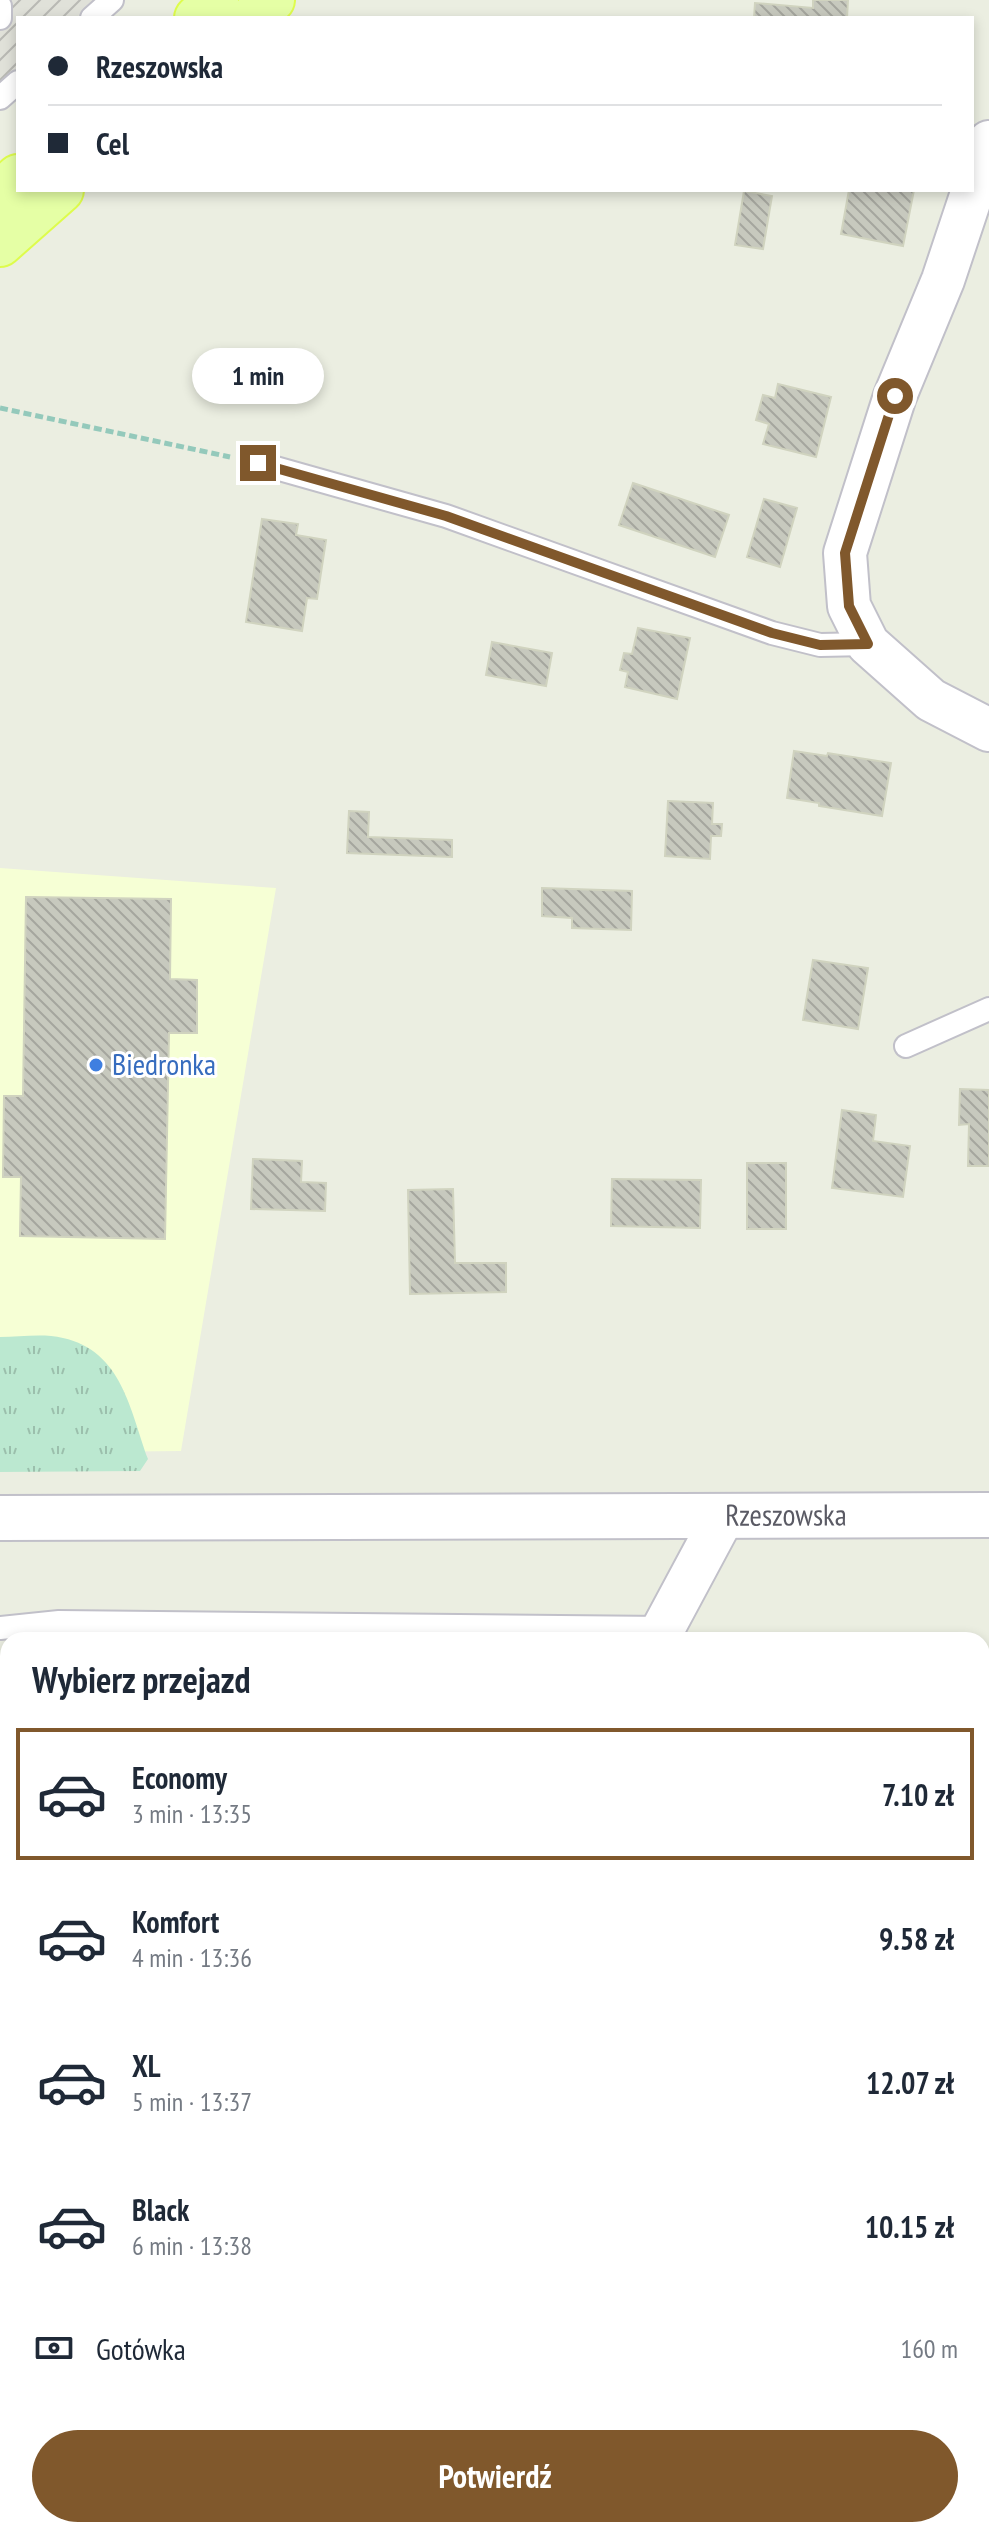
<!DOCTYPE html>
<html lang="pl">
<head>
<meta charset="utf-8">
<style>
	:root { --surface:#fff; --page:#f6f6f7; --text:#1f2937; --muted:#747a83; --line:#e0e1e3; --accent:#80582c }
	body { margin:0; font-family:"PT Sans Narrow",sans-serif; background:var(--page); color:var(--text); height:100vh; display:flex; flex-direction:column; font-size:30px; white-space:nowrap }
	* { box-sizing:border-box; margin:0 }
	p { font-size:26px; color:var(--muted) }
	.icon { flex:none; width:44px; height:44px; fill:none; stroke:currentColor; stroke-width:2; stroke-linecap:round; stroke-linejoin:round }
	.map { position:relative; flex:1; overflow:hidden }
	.sheet { position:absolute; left:0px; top:1632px; width:990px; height:906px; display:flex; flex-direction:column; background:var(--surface); border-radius:24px 24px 0 0; box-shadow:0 4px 12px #0003 }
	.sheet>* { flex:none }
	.top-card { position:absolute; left:16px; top:16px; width:958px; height:176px; border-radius:0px; box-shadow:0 4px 12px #0003; display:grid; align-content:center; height:176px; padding:0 32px; background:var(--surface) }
	.end { position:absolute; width:36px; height:36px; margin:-18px; border:10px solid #80582c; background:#fff; box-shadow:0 0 0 4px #fff }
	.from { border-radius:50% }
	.bubble { position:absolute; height:56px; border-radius:28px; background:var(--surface); box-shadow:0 4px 12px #0003; font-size:26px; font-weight:800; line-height:56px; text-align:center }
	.top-card b { display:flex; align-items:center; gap:28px; height:76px; font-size:30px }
	.top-card b+b { border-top:2px solid var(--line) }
	.top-card i { width:20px; height:20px; background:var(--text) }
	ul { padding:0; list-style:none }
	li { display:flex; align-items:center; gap:24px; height:132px; margin:0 16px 12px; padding:0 16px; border:4px solid transparent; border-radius:0px }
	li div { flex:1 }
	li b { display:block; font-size:30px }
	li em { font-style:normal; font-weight:800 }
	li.active { border-color:var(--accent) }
	li>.icon { width:72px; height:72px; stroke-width:1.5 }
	h2 { padding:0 32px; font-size:36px; line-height:96px }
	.pay { display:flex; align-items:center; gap:20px; height:88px; padding:0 32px; font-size:30px }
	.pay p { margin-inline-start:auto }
	.button { display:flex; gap:16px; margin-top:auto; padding:16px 32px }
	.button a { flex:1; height:92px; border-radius:48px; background:var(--accent); color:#fff; font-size:32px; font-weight:800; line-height:92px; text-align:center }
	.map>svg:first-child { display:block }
</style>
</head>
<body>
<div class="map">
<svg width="989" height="2537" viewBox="0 0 989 2537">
	<defs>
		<pattern id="industrial-furrows" width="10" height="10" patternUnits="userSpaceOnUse" patternTransform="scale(2)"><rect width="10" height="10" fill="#e0e1d9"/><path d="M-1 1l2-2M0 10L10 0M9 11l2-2" fill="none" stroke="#b9b9b4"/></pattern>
		<pattern id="grass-tufts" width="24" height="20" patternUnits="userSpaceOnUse" patternTransform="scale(2)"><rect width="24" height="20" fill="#bbe8d0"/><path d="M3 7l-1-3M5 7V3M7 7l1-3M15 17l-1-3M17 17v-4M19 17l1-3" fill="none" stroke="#9bbfac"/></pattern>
		<pattern id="garden-furrows" width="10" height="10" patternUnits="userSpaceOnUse" patternTransform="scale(2)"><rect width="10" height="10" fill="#bbe8d0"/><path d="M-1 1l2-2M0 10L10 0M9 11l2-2" fill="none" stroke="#9bbfac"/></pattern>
		<pattern id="building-back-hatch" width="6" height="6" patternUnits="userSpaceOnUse" patternTransform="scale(2)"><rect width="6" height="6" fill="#c7c9be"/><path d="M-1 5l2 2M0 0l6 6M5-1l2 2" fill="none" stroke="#a5a69e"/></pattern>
	</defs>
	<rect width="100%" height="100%" fill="#ebeee1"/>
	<path fill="#f6ffd5" d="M0,868L276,888L181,1451L0,1453Z"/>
	<path fill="url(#industrial-furrows)" d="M0,0H96L76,18H18V69L0,85Z"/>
	<path fill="url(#grass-tufts)" d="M0,1337C20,1337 43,1333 63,1338C122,1351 130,1410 148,1459L140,1471L0,1472Z"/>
	<path fill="url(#garden-furrows)" d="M982,2051H989V2537H178L182,2530H982Z"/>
	<path fill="url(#building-back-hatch)" stroke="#d0d3bf" stroke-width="2" d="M813,0H848L847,18H754L755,3L813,8Z
		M849,190H914L903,246L841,234Z
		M744,191L772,196L763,249L735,245Z
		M778,384L831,397L816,457L763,444L769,424L756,420L763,395L775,398Z
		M633,483L729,515L715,557L619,525Z
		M764,499L797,508L780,567L747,557Z
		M262,519L298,524L296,535L326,540L317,599L307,598L302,631L246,622Z
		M638,628L690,638L677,699L625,687L628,672L620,670L624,653L632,654Z
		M492,642L552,653L546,686L486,675Z
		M794,751L827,756L828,753L891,763L882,816L819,806V803L787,798Z
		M668,801L713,803L712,824H722L721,836H711L710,859L665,856Z
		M349,811L369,812L368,837L452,840V857L347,853Z
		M542,888L632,891L631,930L572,928V918L542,916Z
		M26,897L171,899L170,979L197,980V1033H169L165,1239L20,1236L21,1177H3L4,1096H23Z
		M813,960L868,968L858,1029L803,1020Z
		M960,1089L989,1090V1166H968L969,1124L959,1125Z
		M842,1110L876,1115L873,1141L910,1146L903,1197L832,1188Z
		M253,1159L302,1161L301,1182L326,1183L325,1211L251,1209Z
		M747,1163H786V1229H747Z
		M612,1179L701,1180L700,1228L611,1226Z
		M453,1189L455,1263H506V1292L410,1294L408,1190Z"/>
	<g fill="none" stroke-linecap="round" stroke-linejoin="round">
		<defs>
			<path id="service" d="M0,6V18
				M92,18L112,0
				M0,98L18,82
				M258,463L446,516L772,633L820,645L868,644
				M906,1046L989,1009
				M0,1628L59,1622L664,1628
				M0,1913H8
				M982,1937H989
				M0,2336L8,2337"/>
			<path id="minor" d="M989,142L943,280L895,396L845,553L849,606L868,644L931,700L989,730
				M657,1640L724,1515
				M143,2537L147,2530"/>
			<g id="tertiary">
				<path id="s1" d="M0,1518L989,1515"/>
			</g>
			<path id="primary" d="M197,18L216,0
				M252,18L272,0
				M0,193L18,177
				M0,244L61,190"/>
		</defs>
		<use href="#service" stroke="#c1c0c9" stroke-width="26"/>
		<use href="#minor" stroke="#c1c0c9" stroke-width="46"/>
		<use href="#tertiary" stroke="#c1c0c9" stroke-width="48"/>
		<use href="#primary" stroke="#defc4c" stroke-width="48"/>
		<path stroke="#94c9bb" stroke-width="5" stroke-dasharray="8 4" stroke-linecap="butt" d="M0,408L230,457
			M982,2192H989
			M982,2401L989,2402
			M364,2537L367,2530"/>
		<use href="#service" stroke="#fff" stroke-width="22"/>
		<use href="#minor" stroke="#fff" stroke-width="42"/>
		<use href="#tertiary" stroke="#fff" stroke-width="44"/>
		<use href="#primary" stroke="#e5ffa5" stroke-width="44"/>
	</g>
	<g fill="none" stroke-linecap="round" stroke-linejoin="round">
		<path stroke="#80582c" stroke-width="10" d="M258,463L446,516L772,633L820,645L868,644L849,606L845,553L895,396"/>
	</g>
	<circle fill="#3f7fe0" stroke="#fff" stroke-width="3" cx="96" cy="1065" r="8"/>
	<g text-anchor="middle" stroke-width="6" stroke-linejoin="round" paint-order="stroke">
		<g font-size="30" fill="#366cbe" stroke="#fff" text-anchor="start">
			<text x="112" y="1075">Biedronka</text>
		</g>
		<g font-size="30" fill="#5a5a64" stroke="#fff">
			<text dy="10" stroke="none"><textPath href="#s1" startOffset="786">Rzeszowska</textPath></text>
		</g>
	</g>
</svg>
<i class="end from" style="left:895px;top:396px"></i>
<i class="end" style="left:258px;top:463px"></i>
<div class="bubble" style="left:192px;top:348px;width:132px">1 min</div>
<div class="top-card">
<b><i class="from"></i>Rzeszowska</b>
<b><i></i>Cel</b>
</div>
<section class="sheet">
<h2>Wybierz przejazd</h2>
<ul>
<li class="active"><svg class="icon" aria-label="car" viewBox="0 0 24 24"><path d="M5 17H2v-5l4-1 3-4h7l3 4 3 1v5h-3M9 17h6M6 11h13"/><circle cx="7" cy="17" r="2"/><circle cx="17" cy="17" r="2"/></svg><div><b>Economy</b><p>3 min · 13:35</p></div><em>7.10 zł</em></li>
<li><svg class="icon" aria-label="car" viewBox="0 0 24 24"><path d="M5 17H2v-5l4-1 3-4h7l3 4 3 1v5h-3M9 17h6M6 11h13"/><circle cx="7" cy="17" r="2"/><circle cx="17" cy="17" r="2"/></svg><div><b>Komfort</b><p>4 min · 13:36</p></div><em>9.58 zł</em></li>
<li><svg class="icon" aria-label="car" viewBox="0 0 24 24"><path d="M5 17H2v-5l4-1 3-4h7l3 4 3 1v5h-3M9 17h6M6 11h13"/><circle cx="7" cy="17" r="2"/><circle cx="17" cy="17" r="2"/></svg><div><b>XL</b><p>5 min · 13:37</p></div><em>12.07 zł</em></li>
<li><svg class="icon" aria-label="car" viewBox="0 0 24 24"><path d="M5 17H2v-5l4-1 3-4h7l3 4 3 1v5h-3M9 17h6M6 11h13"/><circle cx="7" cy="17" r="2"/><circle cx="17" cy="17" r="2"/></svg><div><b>Black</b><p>6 min · 13:38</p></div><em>10.15 zł</em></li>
</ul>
<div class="pay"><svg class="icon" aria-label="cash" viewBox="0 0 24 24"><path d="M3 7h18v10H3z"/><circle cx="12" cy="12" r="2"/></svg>Gotówka<p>160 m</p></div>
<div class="button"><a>Potwierdź</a></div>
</section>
</div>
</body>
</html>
